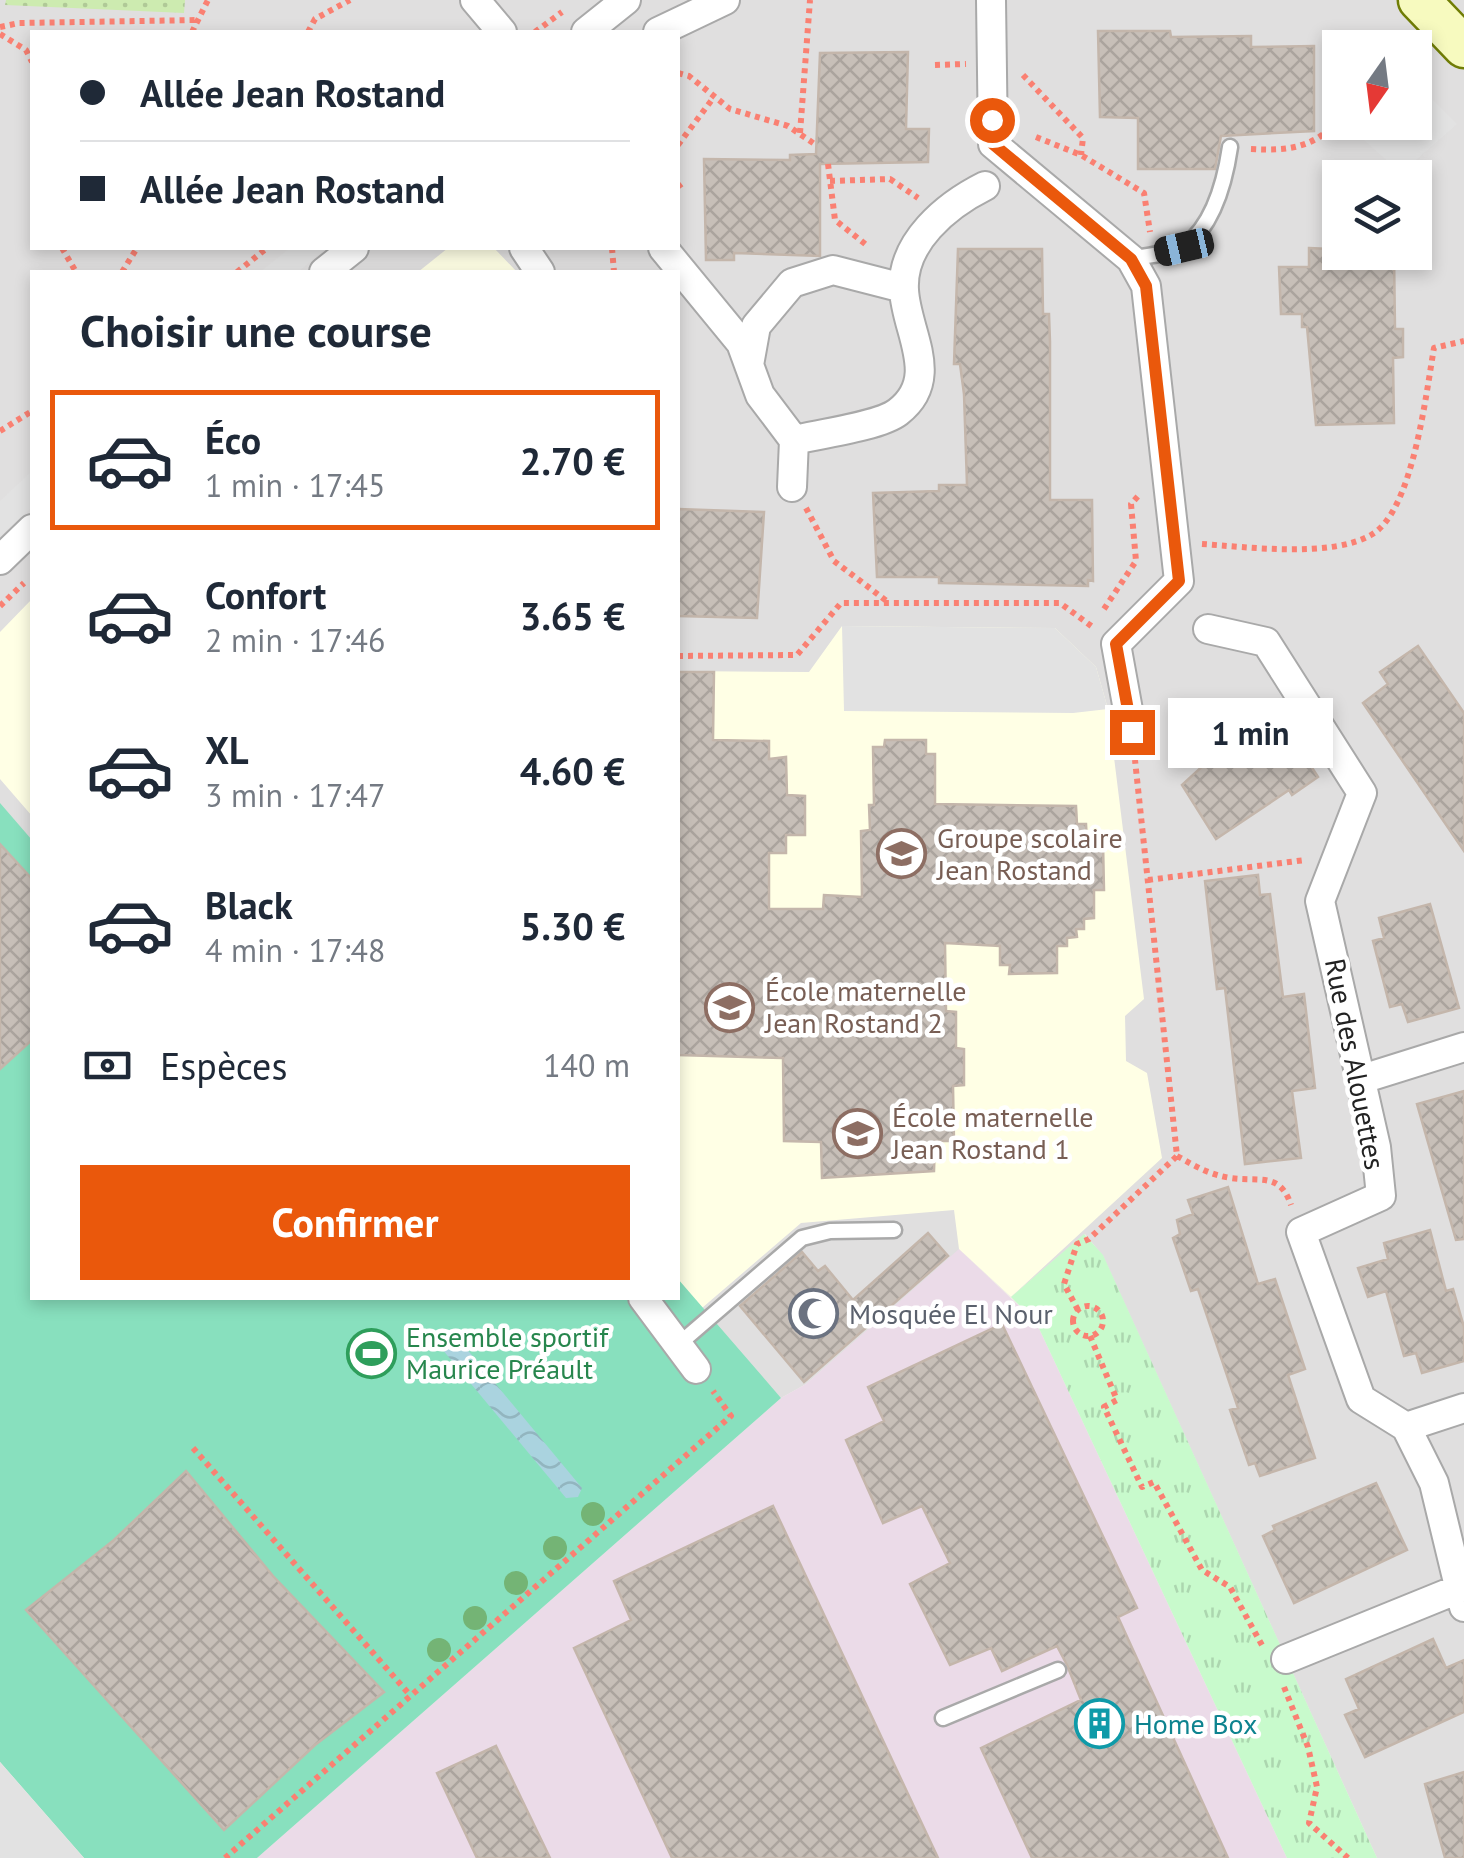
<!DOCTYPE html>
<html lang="fr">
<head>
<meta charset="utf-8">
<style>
	:root { --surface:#fff; --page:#f6f6f7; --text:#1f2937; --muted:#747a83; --line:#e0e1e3; --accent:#ea580c }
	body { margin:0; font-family:"PT Sans",sans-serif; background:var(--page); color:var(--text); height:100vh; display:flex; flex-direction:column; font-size:38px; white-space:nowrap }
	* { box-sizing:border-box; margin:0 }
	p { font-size:32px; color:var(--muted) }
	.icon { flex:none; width:55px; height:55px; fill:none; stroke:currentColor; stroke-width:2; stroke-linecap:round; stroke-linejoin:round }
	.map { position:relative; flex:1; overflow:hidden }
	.sheet { position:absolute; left:30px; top:270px; width:650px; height:1030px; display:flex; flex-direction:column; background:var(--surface); border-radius:0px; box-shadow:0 5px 15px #0003 }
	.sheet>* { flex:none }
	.guide { position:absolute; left:30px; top:30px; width:650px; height:220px; border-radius:0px; box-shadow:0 5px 15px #0003; display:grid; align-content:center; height:220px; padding:0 50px; background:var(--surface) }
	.needle { width:65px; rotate:194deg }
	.tools { position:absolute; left:1322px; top:30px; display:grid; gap:20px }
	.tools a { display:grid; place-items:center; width:110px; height:110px; border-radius:0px; background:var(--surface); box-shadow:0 5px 15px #0003; font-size:50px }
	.end { position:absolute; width:45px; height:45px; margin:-22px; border:12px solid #ea580c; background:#fff; box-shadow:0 0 0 5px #fff }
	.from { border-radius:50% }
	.bubble { position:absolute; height:70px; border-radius:0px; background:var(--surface); box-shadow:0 5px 15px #0003; font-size:32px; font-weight:800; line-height:70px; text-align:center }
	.car { position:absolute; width:30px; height:60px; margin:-30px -15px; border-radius:12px; box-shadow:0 0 8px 2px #0007; background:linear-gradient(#222 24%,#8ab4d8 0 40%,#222 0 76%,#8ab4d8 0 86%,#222 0) }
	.guide b { display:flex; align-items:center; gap:35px; height:95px; font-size:38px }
	.guide b+b { border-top:2px solid var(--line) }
	.guide i { width:25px; height:25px; background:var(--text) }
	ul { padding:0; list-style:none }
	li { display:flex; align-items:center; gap:30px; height:140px; margin:0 20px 15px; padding:0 30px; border:5px solid transparent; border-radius:0px }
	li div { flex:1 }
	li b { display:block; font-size:38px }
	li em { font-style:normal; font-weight:800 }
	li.current { border-color:var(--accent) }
	li>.icon { width:90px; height:90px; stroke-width:1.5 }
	h2 { padding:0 50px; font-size:45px; line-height:120px }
	.pay { display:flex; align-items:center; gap:25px; height:110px; padding:0 50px; font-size:38px }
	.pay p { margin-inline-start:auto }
	.primary-button { display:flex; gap:20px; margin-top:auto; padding:20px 50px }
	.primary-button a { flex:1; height:115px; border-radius:0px; background:var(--accent); color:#fff; font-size:40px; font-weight:800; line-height:115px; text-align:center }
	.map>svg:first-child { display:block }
</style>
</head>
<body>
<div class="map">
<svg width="1464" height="1858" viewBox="0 0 1464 1858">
	<defs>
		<pattern id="park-tufts" width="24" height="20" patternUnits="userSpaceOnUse" patternTransform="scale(2.5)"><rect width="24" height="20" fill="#c8facc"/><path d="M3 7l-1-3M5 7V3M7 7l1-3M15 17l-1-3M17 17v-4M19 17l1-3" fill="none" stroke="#acd6af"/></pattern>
		<pattern id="garden-dots" width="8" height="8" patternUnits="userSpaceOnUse" patternTransform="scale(2.5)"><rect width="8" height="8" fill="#cdebb0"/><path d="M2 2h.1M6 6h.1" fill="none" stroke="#b0c997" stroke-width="1.8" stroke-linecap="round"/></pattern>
		<pattern id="water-waves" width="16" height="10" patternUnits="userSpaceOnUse" patternTransform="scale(2.5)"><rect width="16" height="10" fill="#aad3df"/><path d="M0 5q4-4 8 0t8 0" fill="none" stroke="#92b5bf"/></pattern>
		<pattern id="building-cross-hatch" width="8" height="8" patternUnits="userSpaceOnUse" patternTransform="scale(2.5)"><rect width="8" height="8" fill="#c7bfb8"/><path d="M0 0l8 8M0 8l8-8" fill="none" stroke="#aba49e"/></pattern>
	</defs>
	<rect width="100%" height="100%" fill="#f2efe9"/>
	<path fill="#e0dfdf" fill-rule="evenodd" d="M0,0H1464V1858H1377L1103,1256L1085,1234L1011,1297L960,1250L806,1384L781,1398L678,1298V272H32V1298L0,1591ZM32,32H678V248H32ZM1340,48H1415V122H1340ZM1340,178H1415V252H1340Z"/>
	<path fill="#ebdbe8" d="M959,1249L1036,1322L1287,1858H257L781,1398L806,1384Z"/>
	<path fill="#ffffe5" d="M448,248H494L517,272H418Z
		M32,599V816L0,779V632Z
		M842,626L1055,628L1096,667L1108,709L1144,999L1125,1016L1126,1061L1147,1073L1162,1158L1011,1297L959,1249L954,1210L801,1223L702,1308L678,1280V671L809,672Z"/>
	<path fill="url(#park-tufts)" d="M1084,1234L1103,1255L1377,1858H1287L1036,1322L1011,1297Z"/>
	<path fill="url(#garden-dots)" d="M6,0H185L184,13L5,5Z"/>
	<path fill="#88e0be" d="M0,803L32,840V1298H678V1279L781,1398L257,1858H84L0,1762Z"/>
	<path fill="#e2e2e2" d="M1422,89L1457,124L1401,173L1364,140L1384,123L1415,122V95Z
		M290,248H326L298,272H260Z
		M32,471V507L0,536V501Z
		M842,626L1055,628L1096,667L1108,709L1073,713L844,711Z
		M0,1762L84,1858H0Z"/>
	<path fill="url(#water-waves)" d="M451,1330L582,1488L578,1497L566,1498L437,1343Z"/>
	<path fill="url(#building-cross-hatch)" stroke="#c4b6ab" stroke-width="2.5" d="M1098,31H1170L1171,37L1251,36V47L1314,46V131L1221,136L1215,169H1138V118L1100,117Z
		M908,52L906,129H929L928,162L820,164V256L734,253V260H706L704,159L790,160V155L816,154L820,53Z
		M1309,248L1394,252L1395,329H1403V357L1393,358L1394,423L1316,425L1307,327H1302V314H1281L1279,267H1309Z
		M958,249H1042L1043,314H1049L1050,342V500H1092L1093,581L1088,580V586L939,583V577H877L873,493L939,491V485H967L964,394L960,364H954Z
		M678,509L764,512L757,618L678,616Z
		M1418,646L1464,713V851L1363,703L1388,684L1380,672Z
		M678,672H714L713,740L769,741V759L786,757L787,795L805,796V835H786V853H769V909H823L824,895L862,897L861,831L870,830L869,805H874L873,747H884L885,740H926V754H935V804L1076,806L1077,824H1086L1087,843L1103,842L1104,890H1094V918L1084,919V929H1076L1077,937L1067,938V946H1057V973L1009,974L1010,965H1000V946L945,943L946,1011L956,1012V1048L964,1049V1085L953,1086L954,1141H935L934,1171L822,1178L821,1142L784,1141L783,1058L678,1055Z
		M1285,704L1310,743L1300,749L1318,777L1292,795L1289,790L1216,839L1182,785L1232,739Z
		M0,844L32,879V1040L0,1069Z
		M1258,875L1260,895L1270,894L1283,997L1304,994L1315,1088L1292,1091L1301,1158L1245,1164L1225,988L1217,989L1205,881Z
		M1430,904L1459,1008L1408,1022L1402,1004L1390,1007L1373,941L1384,938L1379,918Z
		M1464,1091V1239L1456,1240L1417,1104Z
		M1228,1187L1258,1284L1275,1279L1305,1369L1288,1375L1315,1458L1260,1476L1255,1463L1249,1465L1230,1410L1238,1408L1198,1289L1191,1291L1173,1238L1180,1234L1177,1220L1193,1214L1188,1200Z
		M1430,1230L1446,1291L1453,1289L1464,1327V1361L1422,1373L1416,1353L1404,1356L1386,1291L1368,1297L1358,1268L1388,1259L1384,1243Z
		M928,1233L948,1256L804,1382L740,1306L802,1252L818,1271L825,1266L853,1300Z
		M1002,1324L1137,1608L1118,1617L1228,1858H1032L981,1748L1081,1700L1067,1665L1057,1646L1002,1671L991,1648L950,1665L910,1584L950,1563L922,1506L883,1523L846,1440L884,1421L868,1387Z
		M186,1471L273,1576L384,1692L315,1745L224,1830L26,1610L114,1540Z
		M1376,1483L1407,1550L1294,1603L1263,1536L1275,1530L1273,1526Z
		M773,1506L938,1858H672L659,1830L574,1648L631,1620L614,1581Z
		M1433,1639L1446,1668L1464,1660V1712L1365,1757L1345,1715L1359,1709L1346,1679Z
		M496,1746L550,1858H477L437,1773Z
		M1464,1772V1858H1445L1425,1784Z"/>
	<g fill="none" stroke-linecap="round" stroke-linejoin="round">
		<defs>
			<path id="lane" d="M1131,259C1146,255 1173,254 1185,246C1214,224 1225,181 1230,147
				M679,1344L802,1238L830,1231L894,1230
				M943,1718L1058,1670"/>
			<path id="street" d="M475,0L502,32
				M991,0L993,144L1131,259L1146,286L1179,581L1116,644L1132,732
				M586,32L626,0
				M658,32L725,0
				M524,248L540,272
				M663,248L741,343L760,395L794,440
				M324,272L354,248
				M749,365L756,326L792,283L833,270L903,288
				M792,487L794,440C820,434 880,426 898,412C942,378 906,332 904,290C901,242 947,205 985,186
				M0,560L32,529
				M1208,629L1266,642L1362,793L1320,901L1376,1147L1381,1196L1301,1232L1361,1399L1406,1427L1434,1483L1464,1607
				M1362,1079L1464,1047
				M643,1298L696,1369
				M1406,1427L1464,1408
				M1286,1659L1456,1590"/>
			<path id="secondary" d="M1419,0L1464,47"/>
		</defs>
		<use href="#lane" stroke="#a9a9a9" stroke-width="19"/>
		<use href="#street" stroke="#a9a9a9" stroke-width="32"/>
		<use href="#secondary" stroke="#707d05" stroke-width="45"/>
		<path stroke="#fa8072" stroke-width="6" stroke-dasharray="5 5" stroke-linecap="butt" d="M0,27L19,23L197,20
			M192,32L208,0
			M308,32L315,19L350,0
			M535,32L562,12
			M0,34L26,50L32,62
			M935,65L966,64
			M678,73L689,76L730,109L788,126L816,145
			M1023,75L1083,138L1081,155
			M800,133L810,0
			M1036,137L1081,155L1144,193L1150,232
			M678,145L714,97
			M1251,149C1290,151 1312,148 1340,120
			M828,164L835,220L869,247
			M830,181L890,179L918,198
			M678,184L681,188
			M62,248L76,272
			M612,248L614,272
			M122,272L137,248
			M237,272L267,248
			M0,431L32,411
			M806,508L834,561L888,602
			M1202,544C1247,547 1331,558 1371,535C1413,512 1426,393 1434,348L1464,341
			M0,606L24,583
			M1104,609L1136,561L1131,504L1139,495
			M678,656L797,655L841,603H1060L1094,628
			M1148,880L1305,860
			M1177,1156C1195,1166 1210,1175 1231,1178C1260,1182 1280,1172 1291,1205
			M1073 1321a15 15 0 1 1 30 0a15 15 0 1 1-30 0Z
			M1078,1310L1064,1284L1077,1244L1089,1239L1177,1156L1135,760
			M1090,1336L1117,1400L1104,1407L1142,1487L1154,1482L1202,1570L1230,1587L1263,1647
			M193,1448L410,1695
			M1284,1687L1308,1747L1317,1787L1309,1823L1348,1858
			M225,1858L731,1416L713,1391"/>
		<use href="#lane" stroke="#fff" stroke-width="14"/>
		<use href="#street" stroke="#fff" stroke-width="28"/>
		<use href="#secondary" stroke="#f7fabf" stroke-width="40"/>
	</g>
	<g fill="#74b475">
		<circle cx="593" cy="1514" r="12"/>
		<circle cx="555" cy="1548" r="12"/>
		<circle cx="516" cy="1583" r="12"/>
		<circle cx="475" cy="1618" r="12"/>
		<circle cx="439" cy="1650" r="12"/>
	</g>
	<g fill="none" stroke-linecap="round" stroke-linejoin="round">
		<path stroke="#ea580c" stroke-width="12" d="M992,120L993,144L1131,259L1146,286L1179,581L1116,644L1132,732"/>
	</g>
	<defs>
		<symbol id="school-ring" viewBox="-11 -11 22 22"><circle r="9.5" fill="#fff" stroke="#8d6e63" stroke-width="1.5"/><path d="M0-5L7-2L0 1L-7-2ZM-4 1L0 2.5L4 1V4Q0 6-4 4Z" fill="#8d6e63"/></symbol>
		<symbol id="mosque-ring" viewBox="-11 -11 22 22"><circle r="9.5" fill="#fff" stroke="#6b7280" stroke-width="1.5"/><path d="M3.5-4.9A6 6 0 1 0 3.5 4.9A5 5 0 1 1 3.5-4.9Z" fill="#6b7280"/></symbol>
		<symbol id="stadium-ring" viewBox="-11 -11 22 22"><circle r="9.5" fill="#fff" stroke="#2e9e5b" stroke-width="1.5"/><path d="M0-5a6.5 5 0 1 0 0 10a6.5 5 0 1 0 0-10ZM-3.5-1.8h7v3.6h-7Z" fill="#2e9e5b"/></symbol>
		<symbol id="building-ring" viewBox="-11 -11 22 22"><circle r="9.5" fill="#fff" stroke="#0f9aa8" stroke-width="1.5"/><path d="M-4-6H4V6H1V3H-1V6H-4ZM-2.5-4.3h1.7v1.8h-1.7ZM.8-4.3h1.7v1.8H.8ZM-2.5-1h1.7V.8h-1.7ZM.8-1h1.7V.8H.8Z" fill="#0f9aa8"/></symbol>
	</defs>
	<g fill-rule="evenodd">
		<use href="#school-ring" x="874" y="826" width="55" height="55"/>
		<use href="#school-ring" x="702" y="980" width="55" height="55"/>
		<use href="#school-ring" x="830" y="1106" width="55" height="55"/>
		<use href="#mosque-ring" x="786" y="1286" width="55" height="55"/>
		<use href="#stadium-ring" x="344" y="1326" width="55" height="55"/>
		<use href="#building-ring" x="1072" y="1696" width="55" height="55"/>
	</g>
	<g text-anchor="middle" stroke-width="9" stroke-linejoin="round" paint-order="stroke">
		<g font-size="28" fill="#785e54" stroke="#fff" text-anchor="start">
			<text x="937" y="848">Groupe scolaire<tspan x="937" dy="32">Jean Rostand</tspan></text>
			<text x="765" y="1001">École maternelle<tspan x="765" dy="32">Jean Rostand 2</tspan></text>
			<text x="892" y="1127">École maternelle<tspan x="892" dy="32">Jean Rostand 1</tspan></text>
		</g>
		<g font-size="28" fill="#222" stroke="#fff">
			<text transform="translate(1355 1064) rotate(79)" y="10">Rue des Alouettes</text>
		</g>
		<g font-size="28" fill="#5b616d" stroke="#fff" text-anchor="start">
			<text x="849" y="1324">Mosquée El Nour</text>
		</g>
		<g font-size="28" fill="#27864d" stroke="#fff" text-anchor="start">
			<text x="406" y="1347">Ensemble sportif<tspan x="406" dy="32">Maurice Préault</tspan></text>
		</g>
		<g font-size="28" fill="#0d838f" stroke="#fff" text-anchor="start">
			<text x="1134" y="1734">Home Box</text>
		</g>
	</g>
</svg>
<div class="tools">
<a><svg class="needle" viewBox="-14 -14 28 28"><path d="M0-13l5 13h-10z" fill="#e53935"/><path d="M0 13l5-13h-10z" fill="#747a83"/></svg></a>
<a><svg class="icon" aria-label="layers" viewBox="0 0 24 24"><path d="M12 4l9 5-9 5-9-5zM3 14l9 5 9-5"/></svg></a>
</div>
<i class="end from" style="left:992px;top:120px"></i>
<i class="end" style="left:1132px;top:732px"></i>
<div class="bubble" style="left:1168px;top:698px;width:165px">1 min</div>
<i class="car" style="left:1184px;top:247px;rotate:257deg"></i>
<div class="guide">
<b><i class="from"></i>Allée Jean Rostand</b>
<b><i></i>Allée Jean Rostand</b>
</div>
<section class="sheet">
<h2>Choisir une course</h2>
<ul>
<li class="current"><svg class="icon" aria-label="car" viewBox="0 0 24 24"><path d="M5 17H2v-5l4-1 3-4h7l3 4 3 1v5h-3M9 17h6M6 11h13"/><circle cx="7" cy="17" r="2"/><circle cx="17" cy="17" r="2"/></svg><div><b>Éco</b><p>1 min · 17:45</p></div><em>2.70 €</em></li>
<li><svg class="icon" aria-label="car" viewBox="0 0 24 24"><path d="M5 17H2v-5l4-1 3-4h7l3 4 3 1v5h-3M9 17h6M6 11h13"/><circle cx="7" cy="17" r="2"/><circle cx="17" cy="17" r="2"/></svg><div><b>Confort</b><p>2 min · 17:46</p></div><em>3.65 €</em></li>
<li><svg class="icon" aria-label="car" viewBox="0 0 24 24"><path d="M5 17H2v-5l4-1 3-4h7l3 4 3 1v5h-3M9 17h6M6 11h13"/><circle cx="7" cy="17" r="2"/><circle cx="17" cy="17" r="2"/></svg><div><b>XL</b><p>3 min · 17:47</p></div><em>4.60 €</em></li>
<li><svg class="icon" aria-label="car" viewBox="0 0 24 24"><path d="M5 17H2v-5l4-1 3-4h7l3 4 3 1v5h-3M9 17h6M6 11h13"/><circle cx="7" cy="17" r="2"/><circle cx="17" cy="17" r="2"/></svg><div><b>Black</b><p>4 min · 17:48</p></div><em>5.30 €</em></li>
</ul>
<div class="pay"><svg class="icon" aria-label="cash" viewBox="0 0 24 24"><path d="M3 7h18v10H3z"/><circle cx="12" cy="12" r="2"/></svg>Espèces<p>140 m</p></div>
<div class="primary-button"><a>Confirmer</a></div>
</section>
</div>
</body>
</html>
